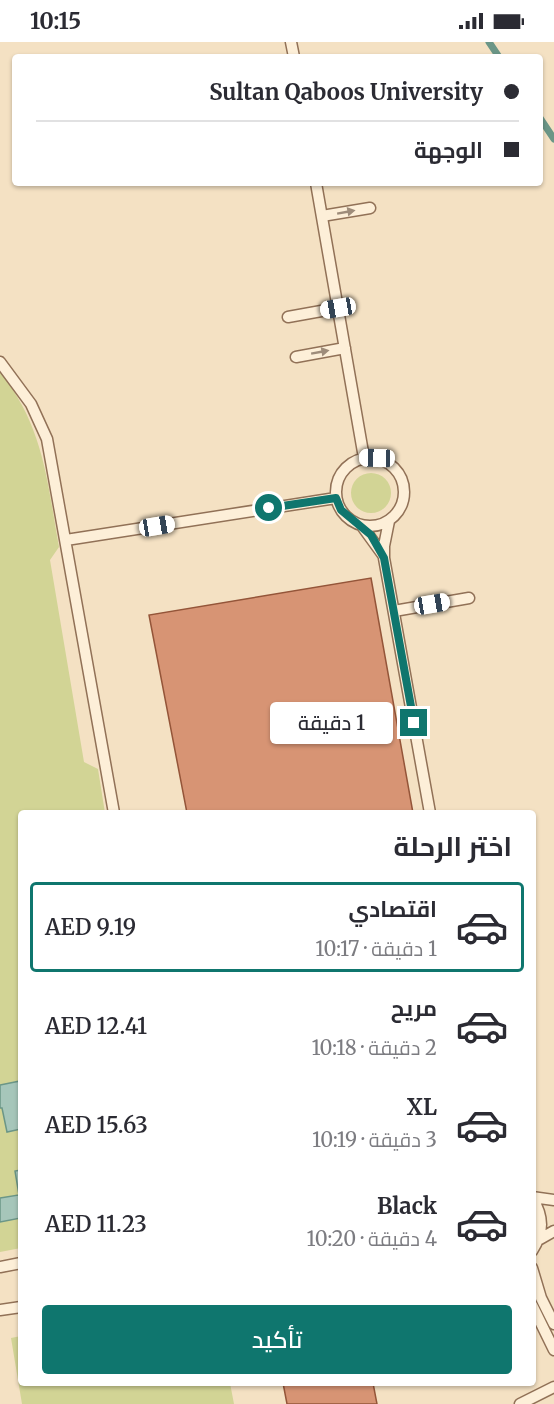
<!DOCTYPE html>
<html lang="ar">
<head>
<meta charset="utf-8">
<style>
	:root { --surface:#fff; --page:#f2f2f3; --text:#2b2b33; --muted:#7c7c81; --line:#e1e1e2; --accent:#0f766e }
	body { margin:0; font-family:Merriweather,Cairo,serif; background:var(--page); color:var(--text); direction:rtl; height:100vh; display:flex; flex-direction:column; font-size:22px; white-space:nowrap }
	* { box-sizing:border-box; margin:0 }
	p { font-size:20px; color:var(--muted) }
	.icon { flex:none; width:33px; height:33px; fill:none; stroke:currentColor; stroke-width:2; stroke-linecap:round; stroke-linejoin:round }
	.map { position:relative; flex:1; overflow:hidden; direction:ltr }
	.side { position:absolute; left:18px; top:768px; width:518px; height:576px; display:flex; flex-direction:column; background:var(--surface); border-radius:6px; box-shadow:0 2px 4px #0004; direction:rtl }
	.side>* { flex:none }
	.banner { position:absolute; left:12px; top:12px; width:531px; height:132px; border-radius:6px; box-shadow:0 2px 4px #0004; direction:rtl; display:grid; align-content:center; height:132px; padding:0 24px; background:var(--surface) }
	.end { position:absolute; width:27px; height:27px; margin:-14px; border:8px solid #0f766e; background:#fff; box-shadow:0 0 0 3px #fff }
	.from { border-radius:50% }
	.bubble { position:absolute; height:42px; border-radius:6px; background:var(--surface); box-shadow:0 2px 4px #0004; font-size:20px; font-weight:600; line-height:42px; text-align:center; direction:rtl }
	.car { position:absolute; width:18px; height:36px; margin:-18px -9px; border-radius:8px; box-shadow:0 0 4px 2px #0007; background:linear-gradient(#fff 24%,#345 0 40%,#fff 0 76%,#345 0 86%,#fff 0) }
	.banner b { display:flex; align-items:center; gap:21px; height:57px; font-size:22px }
	.banner b+b { border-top:2px solid var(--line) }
	.banner i { width:15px; height:15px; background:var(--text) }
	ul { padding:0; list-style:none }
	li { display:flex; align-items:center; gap:18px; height:90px; margin:0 12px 9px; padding:0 12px; border:3px solid transparent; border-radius:6px }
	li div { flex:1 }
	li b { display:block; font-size:22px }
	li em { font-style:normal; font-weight:600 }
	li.on { border-color:var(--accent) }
	li>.icon { width:54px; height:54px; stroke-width:1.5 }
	h2 { padding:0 24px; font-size:27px; line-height:72px }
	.cta { display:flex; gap:12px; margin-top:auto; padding:12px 24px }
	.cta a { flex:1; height:69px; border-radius:6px; background:var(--accent); color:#fff; font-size:24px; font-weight:600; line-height:69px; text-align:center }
	.status { display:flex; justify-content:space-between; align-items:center; height:42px; padding:0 30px; background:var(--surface); direction:ltr }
	.status svg { height:16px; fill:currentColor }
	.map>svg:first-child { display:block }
</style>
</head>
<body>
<div class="status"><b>10:15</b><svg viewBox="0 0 49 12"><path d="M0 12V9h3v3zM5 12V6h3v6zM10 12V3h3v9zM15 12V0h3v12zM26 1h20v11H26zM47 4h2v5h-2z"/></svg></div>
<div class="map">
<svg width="554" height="1362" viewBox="0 0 554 1362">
	<rect width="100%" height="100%" fill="#f4e1c3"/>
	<path fill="#d2d495" d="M0,330C44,385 47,439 59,505L50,518L84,720L98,727L105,771H21V1206L0,1210Z
		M351 451a20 20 0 1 1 40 0a20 20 0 1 1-40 0Z
		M21,1294V1341H230L234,1362H22L11,1296Z"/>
	<path fill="#a6c6ba" stroke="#6b9687" stroke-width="1.5" d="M20,1039L21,1087L7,1090L2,1066H0V1043Z
		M21,1128V1176L0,1180V1156L19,1153L15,1129Z"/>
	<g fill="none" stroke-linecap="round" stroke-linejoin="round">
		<path stroke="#6b9687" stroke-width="7" d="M489,0L499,15
			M540,76L554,97"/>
	</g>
	<path fill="#d79474" stroke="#945539" stroke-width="1.5" d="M371,536L413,771H187L149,573Z
		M283,1341H373L377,1362H287Z"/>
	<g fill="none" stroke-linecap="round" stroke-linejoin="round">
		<defs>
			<path id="lane" d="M291,0L294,15
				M316,141L364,416
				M322,174L370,166
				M288,275L338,266
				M296,315L345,306
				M0,320L31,362L47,397L114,771
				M336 450a34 34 0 1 1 68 0a34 34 0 1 1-68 0Z
				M389,479L384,504V516L430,771
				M362,484L383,513
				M66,498L336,456
				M394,569L469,556
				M532,1155C544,1175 544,1190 532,1209
				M532,1155L554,1158
				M540,1197L554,1189
				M0,1225L21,1221
				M532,1226L541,1256L554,1282
				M532,1263L554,1308
				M0,1268L21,1265
				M520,1362L554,1345"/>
		</defs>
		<use href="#lane" stroke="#917157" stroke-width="13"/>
		<use href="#lane" stroke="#fdefd8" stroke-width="10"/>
	</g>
	<defs><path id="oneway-solid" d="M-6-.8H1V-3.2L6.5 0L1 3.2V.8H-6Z" transform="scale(1.5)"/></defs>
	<g fill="#9e8c7a">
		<use href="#oneway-solid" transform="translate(346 170) rotate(-10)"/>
		<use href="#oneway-solid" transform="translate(320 310) rotate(-10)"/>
	</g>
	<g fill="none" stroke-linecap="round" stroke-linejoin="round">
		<path stroke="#0f766e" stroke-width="8" d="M269,466L336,456L341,468L371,493L384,516L414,681"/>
	</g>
</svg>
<i class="end from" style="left:269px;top:466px"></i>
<i class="end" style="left:414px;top:681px"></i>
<div class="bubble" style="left:270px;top:660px;width:123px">1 دقيقة</div>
<i class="car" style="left:338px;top:266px;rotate:260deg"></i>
<i class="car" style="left:377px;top:416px;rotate:271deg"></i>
<i class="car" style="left:157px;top:484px;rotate:81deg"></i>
<i class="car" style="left:432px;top:562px;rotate:80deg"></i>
<div class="banner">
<b><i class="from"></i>Sultan Qaboos University</b>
<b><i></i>الوجهة</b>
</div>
<section class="side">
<h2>اختر الرحلة</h2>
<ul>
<li class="on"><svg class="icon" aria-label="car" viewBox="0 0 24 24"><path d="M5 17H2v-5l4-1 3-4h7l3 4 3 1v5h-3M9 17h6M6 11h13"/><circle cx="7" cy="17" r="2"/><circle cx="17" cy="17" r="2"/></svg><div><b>اقتصادي</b><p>1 دقيقة · 10:17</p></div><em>AED 9.19</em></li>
<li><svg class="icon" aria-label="car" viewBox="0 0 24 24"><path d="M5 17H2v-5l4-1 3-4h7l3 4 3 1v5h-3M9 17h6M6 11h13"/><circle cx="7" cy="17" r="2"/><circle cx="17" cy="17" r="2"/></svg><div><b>مريح</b><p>2 دقيقة · 10:18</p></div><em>AED 12.41</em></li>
<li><svg class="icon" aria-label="car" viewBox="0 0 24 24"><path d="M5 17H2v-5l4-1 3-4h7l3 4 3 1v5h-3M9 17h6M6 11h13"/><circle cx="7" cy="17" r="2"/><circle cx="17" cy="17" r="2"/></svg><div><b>XL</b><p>3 دقيقة · 10:19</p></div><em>AED 15.63</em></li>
<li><svg class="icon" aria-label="car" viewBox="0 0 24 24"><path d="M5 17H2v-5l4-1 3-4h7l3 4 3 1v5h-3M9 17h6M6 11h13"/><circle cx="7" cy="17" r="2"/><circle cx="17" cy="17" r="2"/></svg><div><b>Black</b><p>4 دقيقة · 10:20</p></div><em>AED 11.23</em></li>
</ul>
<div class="cta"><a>تأكيد</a></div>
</section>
</div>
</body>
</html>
